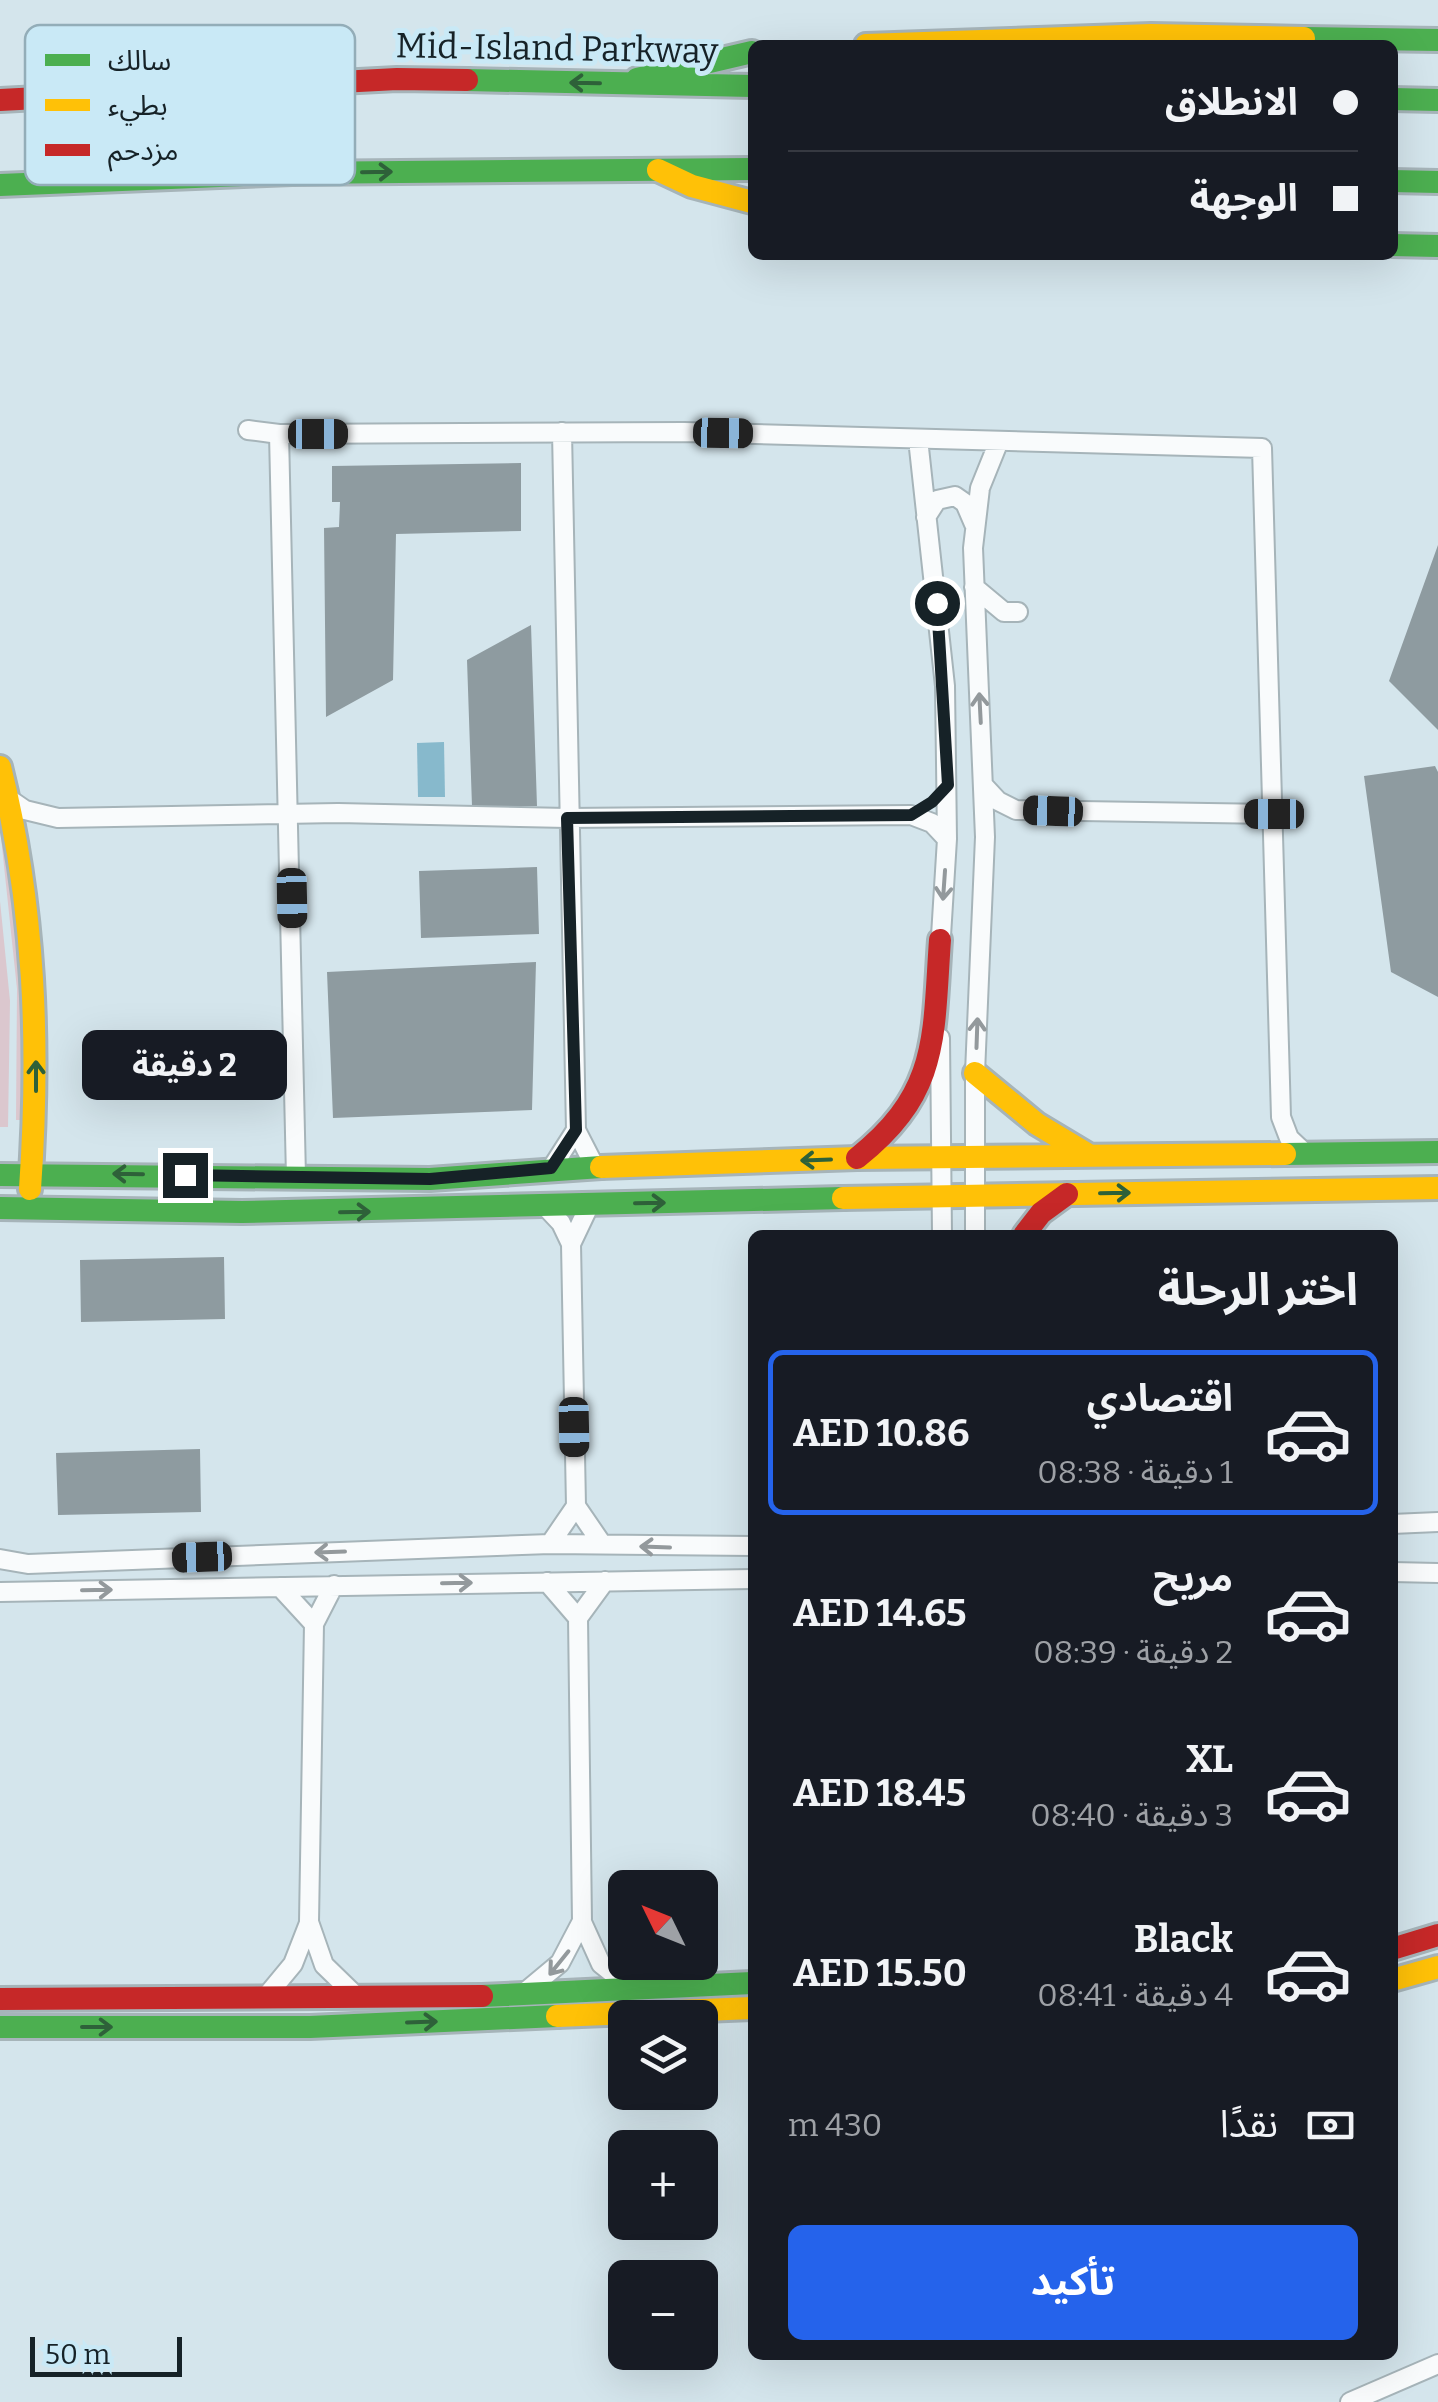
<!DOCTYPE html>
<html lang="ar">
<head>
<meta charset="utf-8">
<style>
	:root { --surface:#171b24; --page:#20242c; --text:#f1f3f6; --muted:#9ea1a6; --line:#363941; --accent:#2563eb }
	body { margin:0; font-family:Bitter,"Noto Sans Arabic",serif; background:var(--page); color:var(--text); direction:rtl; height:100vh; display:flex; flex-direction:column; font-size:38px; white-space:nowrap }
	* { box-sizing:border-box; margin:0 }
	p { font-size:32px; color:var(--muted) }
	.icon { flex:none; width:55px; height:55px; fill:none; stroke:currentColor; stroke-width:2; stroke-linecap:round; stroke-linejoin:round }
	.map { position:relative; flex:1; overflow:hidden; direction:ltr }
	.drawer { position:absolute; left:748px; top:1230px; width:650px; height:1130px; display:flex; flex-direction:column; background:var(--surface); border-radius:15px; box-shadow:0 10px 40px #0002; direction:rtl }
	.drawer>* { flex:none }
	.top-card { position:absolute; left:748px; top:40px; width:650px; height:220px; border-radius:15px; box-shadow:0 10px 40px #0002; direction:rtl; display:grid; align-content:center; height:220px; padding:0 40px; background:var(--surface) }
	.needle { width:65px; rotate:313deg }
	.controls { position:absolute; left:608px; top:1870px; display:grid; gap:20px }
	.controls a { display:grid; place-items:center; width:110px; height:110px; border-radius:15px; background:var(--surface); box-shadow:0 10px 40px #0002; font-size:50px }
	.scale { position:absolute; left:30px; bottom:25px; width:152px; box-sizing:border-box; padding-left:10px; border:5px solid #162227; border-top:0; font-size:28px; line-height:35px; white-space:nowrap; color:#162227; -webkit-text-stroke:8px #c9e9f6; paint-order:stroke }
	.end { position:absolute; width:45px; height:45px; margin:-22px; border:12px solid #162227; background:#fff; box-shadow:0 0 0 5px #fff }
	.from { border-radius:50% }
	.bubble { position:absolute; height:70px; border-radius:15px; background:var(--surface); box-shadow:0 10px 40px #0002; font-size:32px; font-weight:700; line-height:70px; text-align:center; direction:rtl }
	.car { position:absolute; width:30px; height:60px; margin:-30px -15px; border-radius:12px; box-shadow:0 0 8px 2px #0007; background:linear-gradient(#222 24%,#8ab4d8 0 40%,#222 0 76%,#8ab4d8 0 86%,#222 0) }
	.top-card b { display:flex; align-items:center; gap:35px; height:95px; font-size:38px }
	.top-card b+b { border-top:2px solid var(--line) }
	.top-card i { width:25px; height:25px; background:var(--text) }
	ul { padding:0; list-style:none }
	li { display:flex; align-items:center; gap:30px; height:165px; margin:0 20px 15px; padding:0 20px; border:5px solid transparent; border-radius:15px }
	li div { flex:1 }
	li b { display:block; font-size:38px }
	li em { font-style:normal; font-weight:700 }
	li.current { border-color:var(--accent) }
	li>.icon { width:90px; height:90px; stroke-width:1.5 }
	h2 { padding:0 40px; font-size:45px; line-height:120px }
	.pay { display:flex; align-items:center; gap:25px; height:110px; padding:0 40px; font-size:38px }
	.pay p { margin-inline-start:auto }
	.button { display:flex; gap:20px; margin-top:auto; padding:20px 40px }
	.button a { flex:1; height:115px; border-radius:15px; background:var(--accent); color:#fff; font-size:40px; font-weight:700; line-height:115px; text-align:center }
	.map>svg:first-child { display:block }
</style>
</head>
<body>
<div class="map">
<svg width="1438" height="2402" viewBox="0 0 1438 2402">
	<rect width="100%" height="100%" fill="#d4e5ec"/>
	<path fill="#dbc7ce" d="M0,828C19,925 24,1020 22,1120H16L17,989Z
		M0,901L10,1001L8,1127H0Z"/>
	<path fill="#87b9cc" d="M444,742L445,797H418L417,743Z"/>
	<path fill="#8e9ba0" d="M521,463V531L396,534L393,680L326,717L324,528L339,527L340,502H332V466Z
		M1438,545V730L1389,681Z
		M531,625L537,806H472L467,660Z
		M1435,766L1438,772V997L1391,972L1364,776Z
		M537,867L539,934L421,938L419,871Z
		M536,962L532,1110L333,1118L327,972Z
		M224,1257L225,1319L81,1322L80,1260Z
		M200,1449L201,1512L58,1515L56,1453Z"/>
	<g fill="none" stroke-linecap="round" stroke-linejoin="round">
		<defs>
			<path id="street" d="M248,430L279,434L684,432L1262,448L1281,1117L1289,1138L1305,1153
				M562,432L576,1130L595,1167
				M279,434L296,1177
				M918,439L945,686L947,839L940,952
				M926,517L937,500L955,496L965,503L974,524
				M974,587L1004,612H1018
				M984,786L998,801L1016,810L1274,814
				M9,799L25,810L58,818L338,813L567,818L911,815L932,823L947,839
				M940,1038L942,1235
				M551,1169L576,1130
				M590,1204L571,1244L576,1506L602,1544
				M544,1205L561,1223L571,1244
				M975,1235V1073L985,837L973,548L980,488L999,441
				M1392,1524L1438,1522
				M550,1544L576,1506
				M0,1559L28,1564L550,1544L752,1546
				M1392,1572L1438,1573
				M605,1581L578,1618L582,1922L601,1964L632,1989
				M547,1582L578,1618
				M334,1585L314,1624L309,1922L324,1965L357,1997
				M280,1587L314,1624
				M0,1592L752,1579
				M524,1993L560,1963L581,1923
				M264,1999L293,1964L309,1923
				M1350,2402L1438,2364"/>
			<path id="fast" d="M1304,38L1438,40
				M637,79L752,52
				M467,80L752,86
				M1392,99L1438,100
				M1392,181L1438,182
				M0,185L292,173L752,169
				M1392,245L1438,246
				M1285,1154L1438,1152
				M0,1175L430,1179L601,1167
				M0,1208L242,1212L843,1198
				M482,1996L752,1983
				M0,2027H310L557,2016"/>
			<path id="slow" d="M866,45L1151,35L1304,38
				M658,170L692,186L752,202
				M0,767C35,907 40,1046 30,1189
				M975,1073L1037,1124L1087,1154
				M601,1167L857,1158L1285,1154
				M843,1198L1438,1188
				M1392,1980L1438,1967
				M557,2016L752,2008"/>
			<path id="jam" d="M0,100L397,79L467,80
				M857,1158C940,1092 933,1037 940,940
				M1024,1235L1041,1213L1067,1194
				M1392,1949L1438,1935
				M0,1999L482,1996"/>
		</defs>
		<use href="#street" stroke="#a6b4b9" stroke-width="22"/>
		<use href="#fast" stroke="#a6b4b9" stroke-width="28"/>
		<use href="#slow" stroke="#a6b4b9" stroke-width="28"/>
		<use href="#jam" stroke="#a6b4b9" stroke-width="28"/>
		<use href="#street" stroke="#f9fbfc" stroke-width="18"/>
		<use href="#fast" stroke="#4caf50" stroke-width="22"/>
		<use href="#slow" stroke="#ffc107" stroke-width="22"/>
		<use href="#jam" stroke="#c62828" stroke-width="22"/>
	</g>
	<defs><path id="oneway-shaft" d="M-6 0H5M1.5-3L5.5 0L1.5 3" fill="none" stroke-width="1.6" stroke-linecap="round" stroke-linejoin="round" transform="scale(2.5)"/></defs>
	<g stroke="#2e6139">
		<use href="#oneway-shaft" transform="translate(585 83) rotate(-179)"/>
		<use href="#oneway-shaft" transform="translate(377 172) rotate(-1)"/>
		<use href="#oneway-shaft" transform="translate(36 1076) rotate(-90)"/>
		<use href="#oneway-shaft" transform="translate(816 1160) rotate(178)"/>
		<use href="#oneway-shaft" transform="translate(128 1174) rotate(-179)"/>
		<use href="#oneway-shaft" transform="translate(1115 1193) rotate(-1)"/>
		<use href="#oneway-shaft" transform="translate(650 1203) rotate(-1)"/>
		<use href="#oneway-shaft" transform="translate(355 1212) rotate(-1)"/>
		<use href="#oneway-shaft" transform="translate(422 2022) rotate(-2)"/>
		<use href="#oneway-shaft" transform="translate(97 2027)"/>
	</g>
	<g stroke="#93999c">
		<use href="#oneway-shaft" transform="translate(980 708) rotate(-93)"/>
		<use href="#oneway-shaft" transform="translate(944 885) rotate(94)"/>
		<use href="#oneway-shaft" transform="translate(977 1033) rotate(-88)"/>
		<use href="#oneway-shaft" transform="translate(655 1547) rotate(-178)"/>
		<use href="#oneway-shaft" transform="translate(330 1552) rotate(178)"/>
		<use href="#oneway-shaft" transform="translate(457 1583) rotate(-1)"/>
		<use href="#oneway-shaft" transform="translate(97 1590) rotate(-1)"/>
		<use href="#oneway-shaft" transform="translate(559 1963) rotate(129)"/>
	</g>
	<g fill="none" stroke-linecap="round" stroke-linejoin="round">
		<path stroke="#162227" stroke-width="12" d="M185,1175L430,1179L551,1168L576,1130L567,818L911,815L932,802L948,785L937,603"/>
	</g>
	<g text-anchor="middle" stroke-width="10" stroke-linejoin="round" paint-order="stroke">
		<g font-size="35" fill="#162227" stroke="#c9e9f6">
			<text transform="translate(557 48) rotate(1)" y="12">Mid-Island Parkway</text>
		</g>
	</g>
	<rect x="25" y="25" width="330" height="160" rx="15" fill="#c9e9f6" stroke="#93adb8" stroke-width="2.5"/>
	<rect x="45" y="54" width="45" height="12" fill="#4caf50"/>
	<rect x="45" y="99" width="45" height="12" fill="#ffc107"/>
	<rect x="45" y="144" width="45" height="12" fill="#c62828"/>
	<g font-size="28" fill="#162227">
		<text x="108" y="70">سالك</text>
		<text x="108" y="115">بطيء</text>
		<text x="108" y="160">مزدحم</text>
	</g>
</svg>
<div class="controls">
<a><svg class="needle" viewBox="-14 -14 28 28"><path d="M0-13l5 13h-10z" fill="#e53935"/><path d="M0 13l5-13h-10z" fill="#9ea1a6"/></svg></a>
<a><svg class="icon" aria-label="layers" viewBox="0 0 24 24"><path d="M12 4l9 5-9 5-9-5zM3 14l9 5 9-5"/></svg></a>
<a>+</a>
<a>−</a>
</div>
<div class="scale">50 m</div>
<i class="end from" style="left:937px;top:603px"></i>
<i class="end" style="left:185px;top:1175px"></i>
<div class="bubble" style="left:82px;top:1030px;width:205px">2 دقيقة</div>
<i class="car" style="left:723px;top:433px;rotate:91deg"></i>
<i class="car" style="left:318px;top:434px;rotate:90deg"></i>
<i class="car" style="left:1053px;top:811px;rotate:272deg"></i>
<i class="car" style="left:1274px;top:814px;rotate:270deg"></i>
<i class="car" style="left:292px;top:898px;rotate:179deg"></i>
<i class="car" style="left:574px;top:1427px;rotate:179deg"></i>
<i class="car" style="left:202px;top:1557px;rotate:268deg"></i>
<div class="top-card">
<b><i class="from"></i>الانطلاق</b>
<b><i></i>الوجهة</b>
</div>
<section class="drawer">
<h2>اختر الرحلة</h2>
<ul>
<li class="current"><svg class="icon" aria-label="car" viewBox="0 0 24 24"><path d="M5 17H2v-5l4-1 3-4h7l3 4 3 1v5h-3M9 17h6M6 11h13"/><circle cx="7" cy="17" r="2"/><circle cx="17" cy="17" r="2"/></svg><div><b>اقتصادي</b><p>1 دقيقة · 08:38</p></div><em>AED 10.86</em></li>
<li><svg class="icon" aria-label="car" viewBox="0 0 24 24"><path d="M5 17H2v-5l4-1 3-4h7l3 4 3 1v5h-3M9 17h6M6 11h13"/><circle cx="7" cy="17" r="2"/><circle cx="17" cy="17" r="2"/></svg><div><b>مريح</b><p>2 دقيقة · 08:39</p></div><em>AED 14.65</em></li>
<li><svg class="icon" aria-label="car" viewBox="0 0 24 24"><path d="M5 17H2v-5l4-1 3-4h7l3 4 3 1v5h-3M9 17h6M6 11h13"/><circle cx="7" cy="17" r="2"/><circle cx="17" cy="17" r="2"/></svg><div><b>XL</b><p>3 دقيقة · 08:40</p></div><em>AED 18.45</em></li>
<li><svg class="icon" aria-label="car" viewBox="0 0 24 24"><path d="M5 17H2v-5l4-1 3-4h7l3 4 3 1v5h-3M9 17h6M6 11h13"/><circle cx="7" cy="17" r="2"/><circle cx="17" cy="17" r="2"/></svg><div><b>Black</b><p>4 دقيقة · 08:41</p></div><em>AED 15.50</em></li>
</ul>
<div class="pay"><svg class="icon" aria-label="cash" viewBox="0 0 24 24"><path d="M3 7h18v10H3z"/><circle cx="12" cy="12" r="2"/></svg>نقدًا<p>430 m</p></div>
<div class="button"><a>تأكيد</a></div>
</section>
</div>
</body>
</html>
